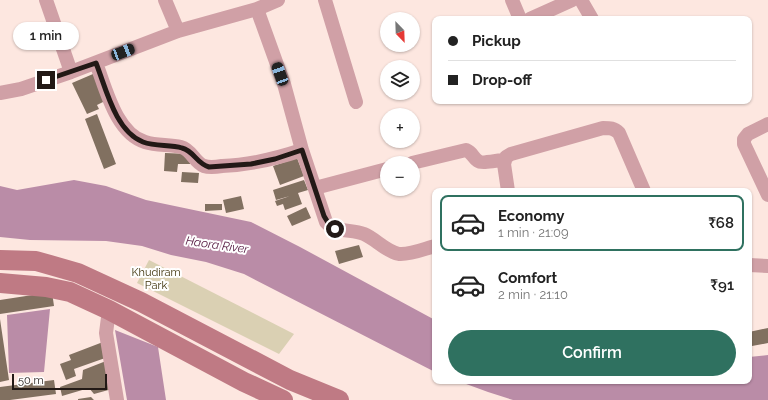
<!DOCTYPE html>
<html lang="en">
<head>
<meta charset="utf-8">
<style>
	:root { --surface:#fff; --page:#f6f6f6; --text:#222; --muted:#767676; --line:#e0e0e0; --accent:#2f7160 }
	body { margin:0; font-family:Raleway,sans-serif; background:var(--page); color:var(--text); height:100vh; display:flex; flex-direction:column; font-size:15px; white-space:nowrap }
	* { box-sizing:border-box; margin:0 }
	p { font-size:13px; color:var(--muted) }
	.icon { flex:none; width:22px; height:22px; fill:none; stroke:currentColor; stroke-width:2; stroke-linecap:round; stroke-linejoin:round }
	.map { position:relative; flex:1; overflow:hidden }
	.side { position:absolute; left:432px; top:188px; width:320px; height:196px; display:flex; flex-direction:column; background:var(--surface); border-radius:8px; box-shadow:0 1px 3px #0004 }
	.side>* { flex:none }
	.top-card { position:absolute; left:432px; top:16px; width:320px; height:88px; border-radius:8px; box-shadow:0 1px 3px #0004; display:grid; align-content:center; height:88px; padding:0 16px; background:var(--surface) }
	.needle { width:26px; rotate:157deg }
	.fabs { position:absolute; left:380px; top:12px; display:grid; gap:8px }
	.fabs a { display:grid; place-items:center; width:40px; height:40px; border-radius:50%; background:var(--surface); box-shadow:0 1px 3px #0004; font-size:20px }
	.scale { position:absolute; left:12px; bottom:10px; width:95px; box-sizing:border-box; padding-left:4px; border:2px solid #221916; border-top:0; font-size:11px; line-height:14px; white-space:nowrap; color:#221916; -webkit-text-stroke:3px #fff; paint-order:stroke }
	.end { position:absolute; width:18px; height:18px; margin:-9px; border:5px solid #221916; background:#fff; box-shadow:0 0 0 2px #fff }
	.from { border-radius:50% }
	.bubble { position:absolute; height:28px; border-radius:14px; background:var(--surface); box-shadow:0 1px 3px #0004; font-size:13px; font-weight:600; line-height:28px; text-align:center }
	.car { position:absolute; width:12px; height:24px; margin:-12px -6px; border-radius:5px; box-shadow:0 0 3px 1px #0007; background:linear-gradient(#222 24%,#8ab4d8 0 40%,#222 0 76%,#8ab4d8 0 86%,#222 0) }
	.top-card b { display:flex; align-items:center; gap:14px; height:38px; font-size:15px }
	.top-card b+b { border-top:1px solid var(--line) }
	.top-card i { width:10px; height:10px; background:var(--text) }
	ul { padding:7px 0 0; list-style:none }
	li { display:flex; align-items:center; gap:12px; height:56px; margin:0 8px 6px; padding:0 8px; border:2px solid transparent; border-radius:8px }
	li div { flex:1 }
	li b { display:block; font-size:15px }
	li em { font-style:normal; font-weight:600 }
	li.current { border-color:var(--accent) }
	li>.icon { width:36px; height:36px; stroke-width:1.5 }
	.primary-button { display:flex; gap:8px; margin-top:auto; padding:8px 16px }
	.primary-button a { flex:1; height:46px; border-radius:24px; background:var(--accent); color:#fff; font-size:16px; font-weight:600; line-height:46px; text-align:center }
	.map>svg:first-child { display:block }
</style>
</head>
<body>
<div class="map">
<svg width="768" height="400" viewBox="0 0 768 400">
	<rect width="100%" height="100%" fill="#fde7e0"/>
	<path fill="#dad0b3" d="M149,260L294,334L279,354L137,283Z"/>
	<path fill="#ba8ca7" d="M74,180L106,186L146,200L251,222L300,247L435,320V372L244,274L206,262L171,255L142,246L106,241L30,240L0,237V186L17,190Z
		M50,309L44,372L9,373L7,315Z
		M115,330L158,347L166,400H127Z
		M768,355V400H513L488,392L458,381H749V357Z"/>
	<path fill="#817060" d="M93,74L105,101L97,105L99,109L87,114L72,83Z
		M97,114L116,164L104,169L85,119Z
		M165,153L190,154V164H178L177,172L164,171Z
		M297,158L304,176L280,185L273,166Z
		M182,172L199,173L198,183L181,182Z
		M304,180L308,190L298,193L302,204L285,210L283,204L277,206L275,201L290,196L276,200L273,190Z
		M241,196L244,209L226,213L223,200Z
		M205,204H222V210L205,211Z
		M306,207L311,218L292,226L287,216Z
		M359,245L363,257L339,264L335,251Z
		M52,292L54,306L0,314V300Z
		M0,319L9,380L0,382Z
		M768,328V343L752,346L749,332Z
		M103,342L108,357L74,369L76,376L66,380L60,364L71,360L69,355Z
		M106,361L112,389L94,394L89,388L62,396L60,387L82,379L83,370Z
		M54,380L56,394L10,400H0V387Z
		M91,397L94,400H78V399Z"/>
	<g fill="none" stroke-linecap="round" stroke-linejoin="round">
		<path stroke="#d0a0a6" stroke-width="14" d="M46,0L71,72
			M165,0L178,31
			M325,0L356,102
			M512,0L520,19
			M581,0L592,19
			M257,9L284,84L302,150L326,222C336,233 351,229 364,234C376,239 385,251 399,254C410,255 424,249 435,246
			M530,19L572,0
			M96,63C106,89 116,133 145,142C157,146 169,144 181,147C192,150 194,162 204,166C210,168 216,167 222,166C251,165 275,159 302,150
			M0,93L21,89L71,72L178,31L257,9L278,0
			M768,124L748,134L744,139V144L768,195
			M412,163L466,150C473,153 472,157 478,161C482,164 498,160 504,160
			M315,188L387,169
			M508,191L504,164L506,157L511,154L603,128C610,128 614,128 619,133L644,191
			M749,265L768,266
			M109,310L106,333L117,400"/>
		<path stroke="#bf7a84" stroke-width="20" d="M0,260L36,261L78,273L141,302L290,380L339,400
			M0,283L46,287L70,292L109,310L244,382L283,400"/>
	</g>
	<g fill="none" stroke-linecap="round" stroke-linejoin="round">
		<path stroke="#221916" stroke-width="5" d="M46,80L96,63C106,88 115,131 143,142C156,147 170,144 182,148C194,151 196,163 209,167L251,164L275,159L302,150L324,216L330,226L335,229"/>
	</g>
	<g text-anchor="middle" stroke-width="4" stroke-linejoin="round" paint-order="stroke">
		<g font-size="11" fill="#3f330b" stroke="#fff">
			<text x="156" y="276">Khudiram<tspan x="156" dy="13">Park</tspan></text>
		</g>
		<g font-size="12" font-style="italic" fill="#5a2046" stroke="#fff">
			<text transform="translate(217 245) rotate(8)" y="4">Haora River</text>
		</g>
	</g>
</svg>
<div class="fabs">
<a><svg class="needle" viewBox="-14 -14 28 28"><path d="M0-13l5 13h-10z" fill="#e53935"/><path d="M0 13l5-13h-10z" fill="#767676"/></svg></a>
<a><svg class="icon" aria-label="layers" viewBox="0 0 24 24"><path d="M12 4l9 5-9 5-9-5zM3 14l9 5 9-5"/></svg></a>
<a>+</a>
<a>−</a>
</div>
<div class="scale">50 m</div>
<i class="end from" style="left:335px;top:229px"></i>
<i class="end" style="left:46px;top:80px"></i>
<div class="bubble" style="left:13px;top:22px;width:66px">1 min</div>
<i class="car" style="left:123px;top:52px;rotate:69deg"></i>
<i class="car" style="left:280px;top:74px;rotate:340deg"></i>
<div class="top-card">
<b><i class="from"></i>Pickup</b>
<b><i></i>Drop-off</b>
</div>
<section class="side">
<ul>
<li class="current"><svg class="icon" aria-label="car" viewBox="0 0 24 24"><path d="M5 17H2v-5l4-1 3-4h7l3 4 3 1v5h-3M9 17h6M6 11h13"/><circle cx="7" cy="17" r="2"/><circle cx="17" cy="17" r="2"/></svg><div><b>Economy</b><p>1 min · 21:09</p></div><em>₹68</em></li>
<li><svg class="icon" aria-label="car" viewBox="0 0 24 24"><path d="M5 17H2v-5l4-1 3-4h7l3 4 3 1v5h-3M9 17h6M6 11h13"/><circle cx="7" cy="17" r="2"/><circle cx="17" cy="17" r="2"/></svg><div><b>Comfort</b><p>2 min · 21:10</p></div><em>₹91</em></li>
</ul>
<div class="primary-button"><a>Confirm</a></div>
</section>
</div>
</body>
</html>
